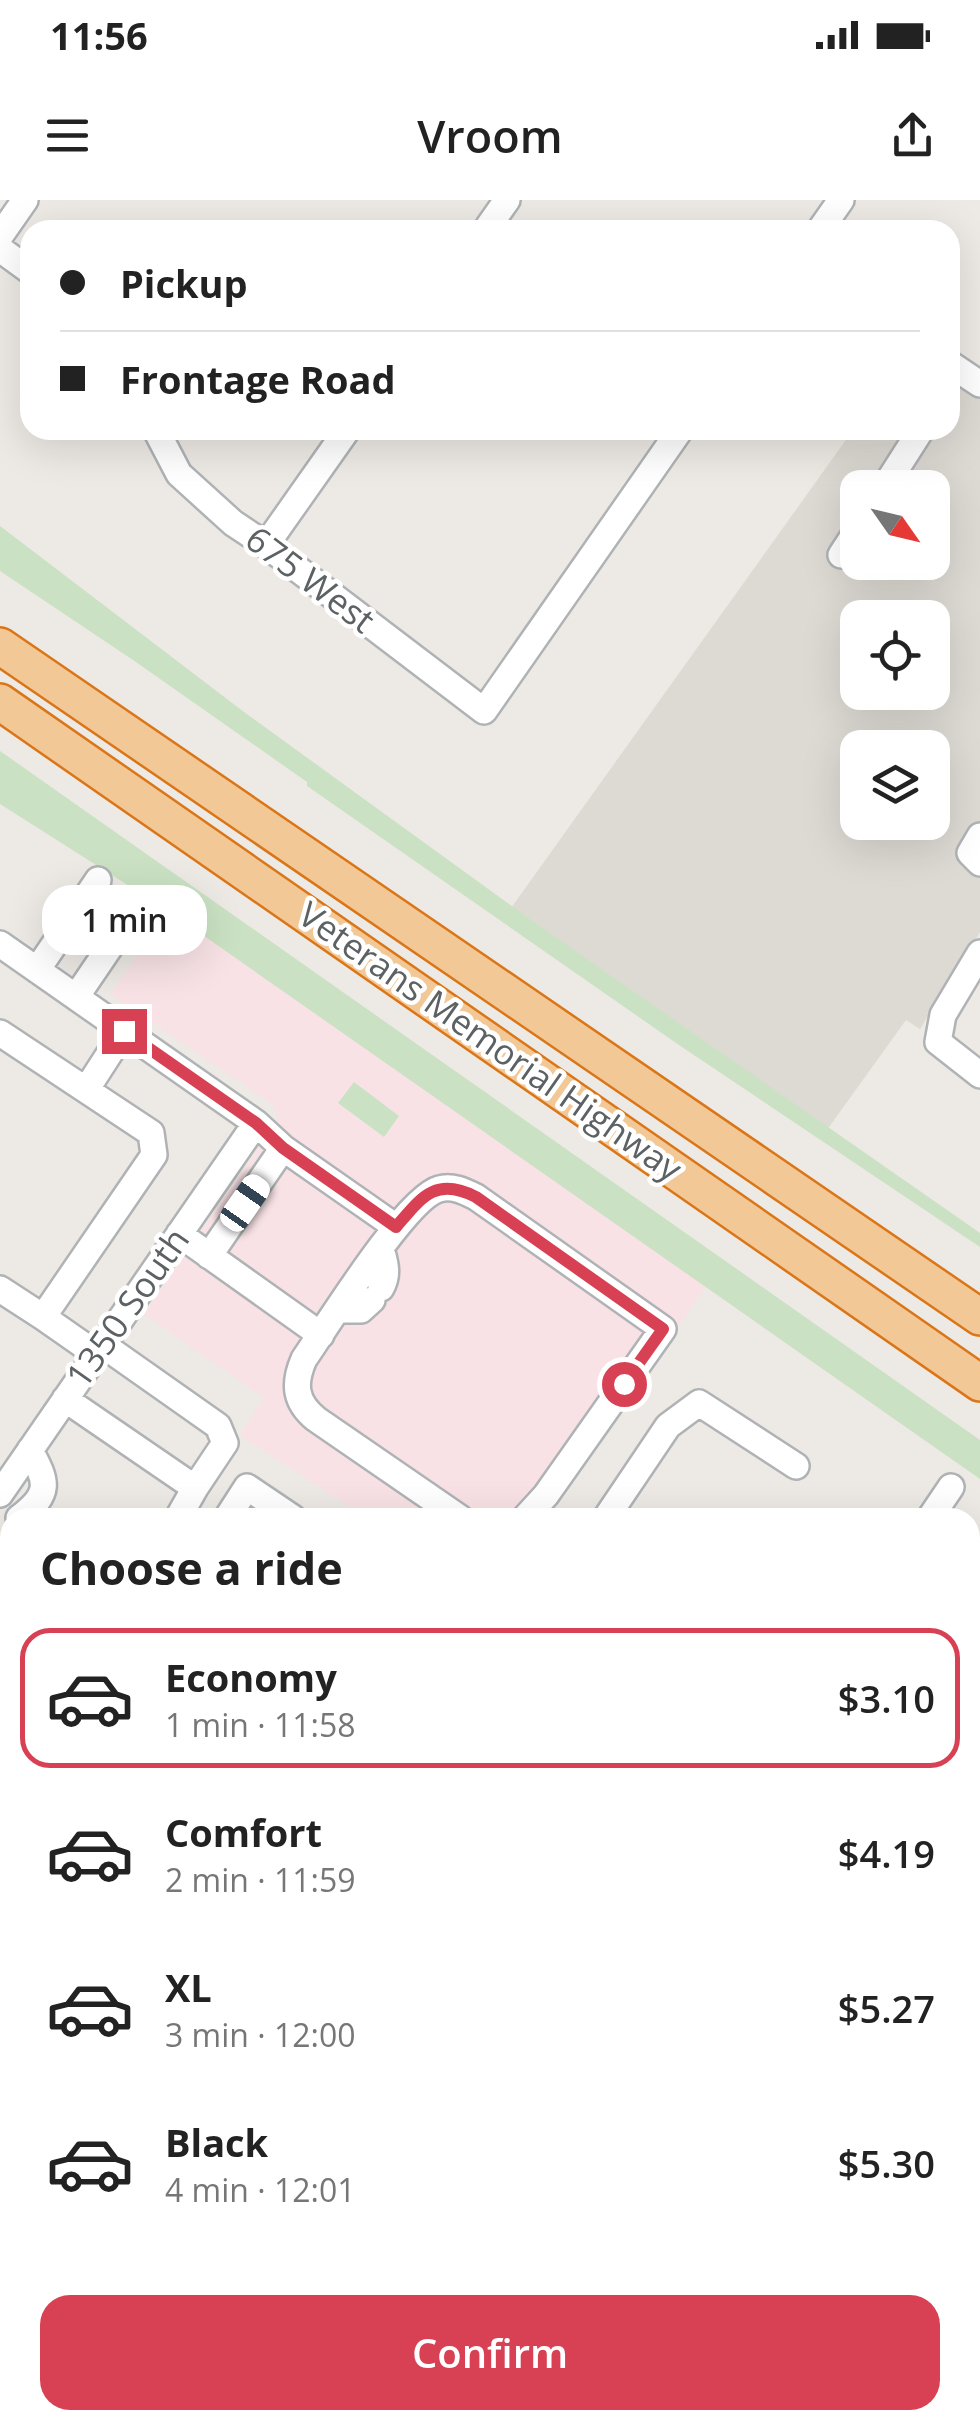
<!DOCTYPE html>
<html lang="en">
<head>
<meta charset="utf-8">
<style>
	:root { --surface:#fff; --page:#f2f2f2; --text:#222; --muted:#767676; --line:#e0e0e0; --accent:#d74153 }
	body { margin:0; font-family:"Open Sans",sans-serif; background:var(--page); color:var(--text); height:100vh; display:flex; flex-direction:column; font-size:38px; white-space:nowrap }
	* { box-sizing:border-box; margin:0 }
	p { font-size:32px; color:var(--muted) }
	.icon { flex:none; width:55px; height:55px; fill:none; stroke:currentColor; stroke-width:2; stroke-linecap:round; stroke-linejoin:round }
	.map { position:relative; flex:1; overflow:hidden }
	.sheet { position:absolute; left:0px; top:1308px; width:980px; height:922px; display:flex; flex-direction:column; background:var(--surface); border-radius:30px 30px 0 0; box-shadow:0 10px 40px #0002 }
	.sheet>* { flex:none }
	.guide { position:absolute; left:20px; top:20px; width:940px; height:220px; border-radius:30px; box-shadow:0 10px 40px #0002; display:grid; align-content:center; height:220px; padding:0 40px; background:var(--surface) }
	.needle { width:65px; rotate:124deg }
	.buttons { position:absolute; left:840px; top:270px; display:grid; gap:20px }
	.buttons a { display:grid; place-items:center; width:110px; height:110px; border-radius:20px; background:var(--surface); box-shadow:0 10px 40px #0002; font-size:50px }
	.end { position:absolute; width:45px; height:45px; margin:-22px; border:12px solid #d74153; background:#fff; box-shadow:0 0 0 5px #fff }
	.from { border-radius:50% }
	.bubble { position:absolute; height:70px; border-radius:30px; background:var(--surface); box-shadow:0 10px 40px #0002; font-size:32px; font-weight:600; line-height:70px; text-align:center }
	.car { position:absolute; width:30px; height:60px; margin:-30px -15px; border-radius:12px; box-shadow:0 0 8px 2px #0007; background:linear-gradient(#fff 24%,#345 0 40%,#fff 0 76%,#345 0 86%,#fff 0) }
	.guide b { display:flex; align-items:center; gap:35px; height:95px; font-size:38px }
	.guide b+b { border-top:2px solid var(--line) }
	.guide i { width:25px; height:25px; background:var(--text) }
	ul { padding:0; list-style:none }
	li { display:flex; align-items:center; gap:30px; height:140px; margin:0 20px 15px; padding:0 20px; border:5px solid transparent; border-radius:30px }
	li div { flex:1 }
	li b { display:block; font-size:38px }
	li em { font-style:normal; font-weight:600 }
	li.on { border-color:var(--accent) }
	li>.icon { width:90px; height:90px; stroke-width:1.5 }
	h2 { padding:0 40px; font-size:45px; line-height:120px }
	.cta { display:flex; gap:20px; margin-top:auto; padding:20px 40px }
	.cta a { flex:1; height:115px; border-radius:30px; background:var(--accent); color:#fff; font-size:40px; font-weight:600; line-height:115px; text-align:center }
	.status { display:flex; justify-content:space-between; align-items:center; height:70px; padding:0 50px; background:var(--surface); direction:ltr }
	.status svg { height:28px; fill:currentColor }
	header { display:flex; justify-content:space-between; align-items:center; height:130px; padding:0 40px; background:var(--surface); font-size:45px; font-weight:600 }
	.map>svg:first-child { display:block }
</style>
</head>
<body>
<div class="status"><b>11:56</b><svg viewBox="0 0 49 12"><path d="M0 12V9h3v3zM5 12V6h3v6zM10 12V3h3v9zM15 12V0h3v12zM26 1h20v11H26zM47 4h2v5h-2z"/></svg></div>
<header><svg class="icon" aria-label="menu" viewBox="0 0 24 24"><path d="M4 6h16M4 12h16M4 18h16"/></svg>Vroom<svg class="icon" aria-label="share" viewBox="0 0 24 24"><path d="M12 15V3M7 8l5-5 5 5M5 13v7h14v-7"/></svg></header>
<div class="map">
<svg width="980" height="2228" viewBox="0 0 980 2228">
	<rect width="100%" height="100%" fill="#ede9e4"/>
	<path fill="#faeddc" d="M980,1460V2228H671L659,2220H970V1475Z
		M0,1841L10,1848V1909L0,1924Z
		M10,1960V2220H190L185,2228H0V1975Z"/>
	<path fill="#ddd9d3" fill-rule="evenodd" d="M950,145L980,167V732L920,829L906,820L824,934L506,715L853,230H950ZM858,288H932V362H858ZM858,418H932V492H858ZM858,548H932V622H858Z"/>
	<path fill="#f8e2e5" d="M167,710L706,1086L549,1317H365L240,1235L264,1198L144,1114L276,922L277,916L272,904L111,794Z"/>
	<path fill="#cae2c3" d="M0,326L244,512L538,725L980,1033V1047L679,845L307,586V582L133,460L0,371Z
		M0,551L980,1240V1279L167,710L0,604Z
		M354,882L399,916L384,937L338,903Z"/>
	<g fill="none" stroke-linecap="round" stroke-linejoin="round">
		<defs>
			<path id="minor" d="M486,30L507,0
				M820,30L841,0
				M0,36L25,0
				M0,49L30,71
				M950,164L980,184
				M156,230L179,274L233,323L266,345L484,511L680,230
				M884,288L921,230
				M266,345L347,230
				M841,355L858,329
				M980,636L970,653L980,663
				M0,744L256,923L283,948L396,1027
				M980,753L943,815L938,842L980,875
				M37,770L98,680
				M76,797L114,741
				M0,833L151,933L154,955L43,1117L96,1154
				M86,890L124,831
				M179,1034L321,1135
				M209,1056L283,948
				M381,1088C389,1074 385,1063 381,1048
				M0,1089L43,1117
				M338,1110H361L372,1100
				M65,1199L195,1288L225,1243L218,1226L103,1145
				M0,1294L256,923
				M19,1318C52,1293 47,1282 30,1250
				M178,1318L195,1288
				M227,1318L247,1287L293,1318
				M460,1318L316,1219C295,1202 293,1184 304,1159C327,1126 406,998 439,989C452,985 464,991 476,997L663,1129L546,1295L525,1318
				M606,1318L668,1226L699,1203L796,1266
				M930,1318L951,1287
				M0,1388L10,1394
				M0,1565L8,1571L0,1587
				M970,1581L980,1588
				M0,1742L10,1727
				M970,1897L980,1882
				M0,1951L10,1936
				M0,1997L10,2004
				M970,2154L980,2139
				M970,2190L980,2197
				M805,2220L817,2228
				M71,2228L76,2220
				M342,2228L348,2220
				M416,2228L422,2220
				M506,2228L511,2220
				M744,2228L750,2220"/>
			<path id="major" d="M0,1808L10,1815
				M609,2220L621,2228"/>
			<path id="highway" d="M0,446L980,1117
				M0,502L980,1183"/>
		</defs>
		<use href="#minor" stroke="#b0b3b5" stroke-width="30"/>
		<use href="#major" stroke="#e3a768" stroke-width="35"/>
		<use href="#highway" stroke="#da7618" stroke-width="40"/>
		<use href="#minor" stroke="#fff" stroke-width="25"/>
		<use href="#major" stroke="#f6ddb0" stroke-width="30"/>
		<use href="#highway" stroke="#f2c897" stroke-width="35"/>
	</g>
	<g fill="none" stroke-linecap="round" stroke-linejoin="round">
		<path stroke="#d74153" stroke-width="12" d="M124,831L256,923L283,948L396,1027C421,998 435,976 476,997L663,1129L624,1184"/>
	</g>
	<g text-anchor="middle" stroke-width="9" stroke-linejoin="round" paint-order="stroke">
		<g font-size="35" fill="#5c6163" stroke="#fff">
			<text transform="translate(310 380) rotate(37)" y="12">675 West</text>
			<text transform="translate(490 842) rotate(35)" y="12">Veterans Memorial Highway</text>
			<text transform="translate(128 1108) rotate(-55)" y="12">1350 South</text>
		</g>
	</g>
</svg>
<div class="buttons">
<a><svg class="needle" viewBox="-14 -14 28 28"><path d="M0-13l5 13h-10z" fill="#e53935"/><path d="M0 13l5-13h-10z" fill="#767676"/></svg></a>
<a><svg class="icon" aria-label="locate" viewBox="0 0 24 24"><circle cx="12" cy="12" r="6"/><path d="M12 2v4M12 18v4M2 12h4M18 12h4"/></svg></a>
<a><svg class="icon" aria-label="layers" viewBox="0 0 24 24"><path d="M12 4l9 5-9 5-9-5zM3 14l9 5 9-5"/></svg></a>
</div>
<i class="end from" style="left:624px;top:1184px"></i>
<i class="end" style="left:124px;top:831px"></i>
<div class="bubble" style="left:42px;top:685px;width:165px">1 min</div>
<i class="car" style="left:245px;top:1003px;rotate:35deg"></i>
<div class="guide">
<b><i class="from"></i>Pickup</b>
<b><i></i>Frontage Road</b>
</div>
<section class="sheet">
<h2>Choose a ride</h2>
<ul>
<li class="on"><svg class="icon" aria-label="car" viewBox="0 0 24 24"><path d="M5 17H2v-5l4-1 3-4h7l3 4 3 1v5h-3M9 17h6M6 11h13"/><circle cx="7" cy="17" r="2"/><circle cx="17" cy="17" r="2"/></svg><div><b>Economy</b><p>1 min · 11:58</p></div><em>$3.10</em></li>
<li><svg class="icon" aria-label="car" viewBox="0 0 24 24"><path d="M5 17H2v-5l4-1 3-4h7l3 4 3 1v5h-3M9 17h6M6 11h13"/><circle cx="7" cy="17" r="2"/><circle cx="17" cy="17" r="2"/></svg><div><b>Comfort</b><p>2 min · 11:59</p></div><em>$4.19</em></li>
<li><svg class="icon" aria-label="car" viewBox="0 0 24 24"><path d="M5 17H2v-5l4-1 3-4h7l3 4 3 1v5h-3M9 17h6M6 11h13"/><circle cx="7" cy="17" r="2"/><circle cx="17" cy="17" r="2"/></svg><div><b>XL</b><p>3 min · 12:00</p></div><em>$5.27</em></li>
<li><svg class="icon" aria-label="car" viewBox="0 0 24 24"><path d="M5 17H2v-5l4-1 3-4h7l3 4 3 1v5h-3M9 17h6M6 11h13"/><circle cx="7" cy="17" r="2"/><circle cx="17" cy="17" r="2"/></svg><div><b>Black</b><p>4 min · 12:01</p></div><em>$5.30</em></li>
</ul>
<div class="cta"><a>Confirm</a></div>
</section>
</div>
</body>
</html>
